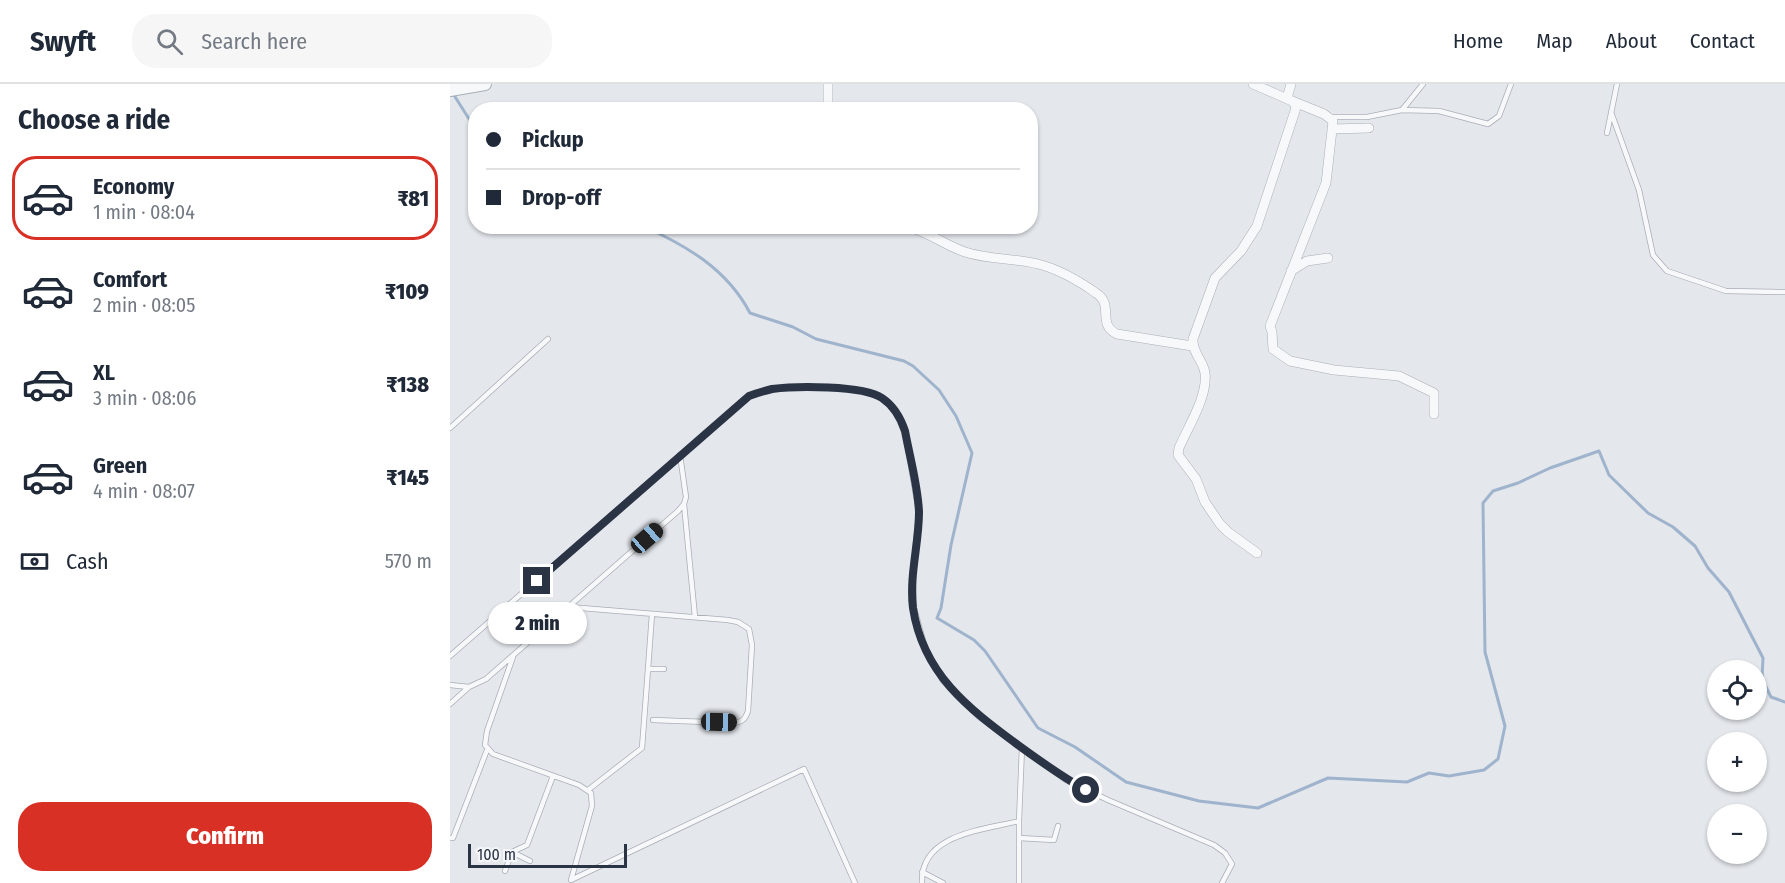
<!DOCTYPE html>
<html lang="en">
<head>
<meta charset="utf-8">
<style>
	:root { --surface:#fff; --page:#f6f6f7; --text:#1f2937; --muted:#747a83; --line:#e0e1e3; --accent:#d93025 }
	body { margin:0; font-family:"Fira Sans Condensed",sans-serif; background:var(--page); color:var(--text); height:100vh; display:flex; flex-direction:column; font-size:22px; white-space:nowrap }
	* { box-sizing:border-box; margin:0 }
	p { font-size:20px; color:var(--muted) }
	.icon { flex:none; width:33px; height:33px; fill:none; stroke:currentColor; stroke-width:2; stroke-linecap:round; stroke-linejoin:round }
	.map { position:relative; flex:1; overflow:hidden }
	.panel { display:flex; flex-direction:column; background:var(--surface); width:450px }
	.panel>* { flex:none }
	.banner { position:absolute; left:18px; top:18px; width:570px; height:132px; border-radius:24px; box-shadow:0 2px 4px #0004; display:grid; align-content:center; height:132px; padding:0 18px; background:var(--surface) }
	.fabs { position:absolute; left:1257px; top:576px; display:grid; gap:12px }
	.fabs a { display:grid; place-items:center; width:60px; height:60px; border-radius:50%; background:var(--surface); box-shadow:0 2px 4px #0004; font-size:30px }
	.scale { position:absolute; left:18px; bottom:15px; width:159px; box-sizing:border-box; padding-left:6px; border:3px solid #2b3445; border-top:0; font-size:16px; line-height:21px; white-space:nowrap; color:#2b3445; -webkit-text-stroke:4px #f4f6f9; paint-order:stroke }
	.end { position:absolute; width:27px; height:27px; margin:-14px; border:8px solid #2b3445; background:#fff; box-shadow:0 0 0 3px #fff }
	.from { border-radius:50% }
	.bubble { position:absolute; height:42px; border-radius:21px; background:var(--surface); box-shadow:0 2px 4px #0004; font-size:20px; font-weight:800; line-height:42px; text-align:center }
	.car { position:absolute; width:18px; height:36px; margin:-18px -9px; border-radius:8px; box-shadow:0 0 4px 2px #0007; background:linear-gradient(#222 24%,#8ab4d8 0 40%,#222 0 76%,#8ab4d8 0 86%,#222 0) }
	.banner b { display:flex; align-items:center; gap:21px; height:57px; font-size:22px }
	.banner b+b { border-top:2px solid var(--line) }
	.banner i { width:15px; height:15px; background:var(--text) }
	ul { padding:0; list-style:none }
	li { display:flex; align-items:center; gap:18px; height:84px; margin:0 12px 9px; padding:0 6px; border:3px solid transparent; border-radius:24px }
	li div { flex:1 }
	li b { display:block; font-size:22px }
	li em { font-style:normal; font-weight:800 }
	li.active { border-color:var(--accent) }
	li>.icon { width:54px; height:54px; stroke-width:1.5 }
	h2 { padding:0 18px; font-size:27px; line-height:72px }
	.pay { display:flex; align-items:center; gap:15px; height:66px; padding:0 18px; font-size:22px }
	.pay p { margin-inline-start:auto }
	.cta { display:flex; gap:12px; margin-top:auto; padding:12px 18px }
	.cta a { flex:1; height:69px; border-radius:24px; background:var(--accent); color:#fff; font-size:24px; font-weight:800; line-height:69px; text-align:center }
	header { display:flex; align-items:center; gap:36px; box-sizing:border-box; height:84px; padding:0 30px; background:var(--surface); border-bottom:2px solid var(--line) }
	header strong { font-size:28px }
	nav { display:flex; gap:33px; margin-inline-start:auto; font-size:21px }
	.search { width:420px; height:54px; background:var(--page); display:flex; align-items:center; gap:15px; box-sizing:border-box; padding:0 21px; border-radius:24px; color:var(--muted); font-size:22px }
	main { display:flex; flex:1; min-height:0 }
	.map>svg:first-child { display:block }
</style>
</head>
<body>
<header>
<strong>Swyft</strong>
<div class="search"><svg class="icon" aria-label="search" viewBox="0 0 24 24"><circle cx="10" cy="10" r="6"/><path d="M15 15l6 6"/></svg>Search here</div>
<nav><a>Home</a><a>Map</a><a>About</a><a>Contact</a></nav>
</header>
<main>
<section class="panel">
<h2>Choose a ride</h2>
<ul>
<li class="active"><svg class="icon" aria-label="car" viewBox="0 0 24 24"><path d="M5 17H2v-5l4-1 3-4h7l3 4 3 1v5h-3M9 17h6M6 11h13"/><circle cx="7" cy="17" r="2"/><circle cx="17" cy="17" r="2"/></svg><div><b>Economy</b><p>1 min · 08:04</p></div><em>₹81</em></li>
<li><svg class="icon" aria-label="car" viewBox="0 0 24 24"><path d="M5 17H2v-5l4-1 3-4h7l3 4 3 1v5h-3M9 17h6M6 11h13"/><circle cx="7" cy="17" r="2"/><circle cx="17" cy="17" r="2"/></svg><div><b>Comfort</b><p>2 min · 08:05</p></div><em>₹109</em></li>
<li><svg class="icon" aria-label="car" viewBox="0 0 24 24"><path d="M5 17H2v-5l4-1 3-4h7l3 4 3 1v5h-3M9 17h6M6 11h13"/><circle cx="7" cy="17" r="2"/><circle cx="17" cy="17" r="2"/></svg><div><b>XL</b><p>3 min · 08:06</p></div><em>₹138</em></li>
<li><svg class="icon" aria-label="car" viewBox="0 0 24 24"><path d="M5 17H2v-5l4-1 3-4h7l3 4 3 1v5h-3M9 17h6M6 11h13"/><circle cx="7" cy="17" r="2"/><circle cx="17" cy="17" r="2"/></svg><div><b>Green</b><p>4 min · 08:07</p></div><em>₹145</em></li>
</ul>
<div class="pay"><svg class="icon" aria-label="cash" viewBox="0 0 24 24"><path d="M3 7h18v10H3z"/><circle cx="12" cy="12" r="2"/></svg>Cash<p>570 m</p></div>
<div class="cta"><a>Confirm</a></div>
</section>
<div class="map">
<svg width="1335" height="799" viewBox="0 0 1335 799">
	<rect width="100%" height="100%" fill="#e4e7ec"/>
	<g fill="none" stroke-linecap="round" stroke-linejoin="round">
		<path stroke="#9fb4cc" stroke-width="3" d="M2,8L26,46
			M193,142C237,162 277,185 300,229L343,243L366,255L454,277L463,282L489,306L506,332L522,369L501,461L491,524L487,534L524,556L535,567L588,644L625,663L676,698L749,717L808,724L878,694L957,698L979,689L999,692L1034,686L1048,675L1055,642L1035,568L1033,419L1043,407L1068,399L1100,384L1149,367L1159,391L1198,429L1223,443L1245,462L1258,484L1279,508L1313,574L1312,595L1321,613L1335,618"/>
		<defs>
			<path id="service" d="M952,26L973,0
				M1161,28L1189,106L1203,171L1217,187L1276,207L1335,208
				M880,33H917L952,26L989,27L1038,40L1049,32L1061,0
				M1157,49L1167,0
				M0,344L98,255
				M234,420L245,533
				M119,523L278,536L288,538L299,545L302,561L298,627C295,636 292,638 283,639L203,636
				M0,572L299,312C307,309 314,307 322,305C345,302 413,301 432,314C444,322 451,334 455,347L469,429L463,487L464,524L476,567L493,597L528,632L616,696L658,716L764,761L775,769L782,780L772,799
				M63,573L37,647L35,661L43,670L129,701L141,709L142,722L121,796
				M198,585L202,530
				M0,601L19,603L36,595L228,427L234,420L236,413L230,371
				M0,620L19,603
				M138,706L192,664L198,585H214
				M0,754H3L37,666
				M569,754L604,756L608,742
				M62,768L77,761L103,692
				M55,787L62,768L80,777
				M472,788L493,799
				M121,796L354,685L405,799
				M472,799C470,750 533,746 569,737
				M569,799V737L572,663"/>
			<path id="minor" d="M378,0V26
				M803,0L842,17L846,22L845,27L807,142L791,167L765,194L743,255C742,269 753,276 755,289C758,312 738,343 729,364L728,371L746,395L755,418L770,440L778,448L807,469
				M837,14L841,0
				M842,17L874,30L883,37L876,99L820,242L822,248L823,265L840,277L884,286L949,292L984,309V330
				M882,45L919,44
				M456,142C478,147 494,161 515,168C539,176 565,174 588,180C608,185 629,197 646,209C665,221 646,240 667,250L742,262
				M841,187L857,177L878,174"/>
			<path id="tertiary" d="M0,6L35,0"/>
		</defs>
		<use href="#service" stroke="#a9aeb7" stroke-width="6"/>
		<use href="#minor" stroke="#a9aeb7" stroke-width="10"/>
		<use href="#tertiary" stroke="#a9aeb7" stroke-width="14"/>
		<use href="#service" stroke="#f7f8fa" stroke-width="4.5"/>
		<use href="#minor" stroke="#f7f8fa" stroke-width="9"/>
		<use href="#tertiary" stroke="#f7f8fa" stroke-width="12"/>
	</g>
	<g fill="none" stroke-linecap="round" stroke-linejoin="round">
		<path stroke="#2b3445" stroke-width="8" d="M87,497L299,312C307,309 314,307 322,305C345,302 413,301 432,314C444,322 451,335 455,347C460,374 468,402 469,428C469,460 459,492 463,524C473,590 518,624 568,661C590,677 612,693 636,706"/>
	</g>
</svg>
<div class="fabs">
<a><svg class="icon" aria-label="locate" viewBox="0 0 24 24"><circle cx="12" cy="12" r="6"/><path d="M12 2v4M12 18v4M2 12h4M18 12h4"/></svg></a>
<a>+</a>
<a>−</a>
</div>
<div class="scale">100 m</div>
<i class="end from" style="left:636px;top:706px"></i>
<i class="end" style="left:87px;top:497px"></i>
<div class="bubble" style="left:38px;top:518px;width:99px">2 min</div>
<i class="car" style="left:197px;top:454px;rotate:49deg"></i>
<i class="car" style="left:269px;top:638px;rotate:91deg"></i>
<div class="banner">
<b><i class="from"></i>Pickup</b>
<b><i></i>Drop-off</b>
</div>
</div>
</main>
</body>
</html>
